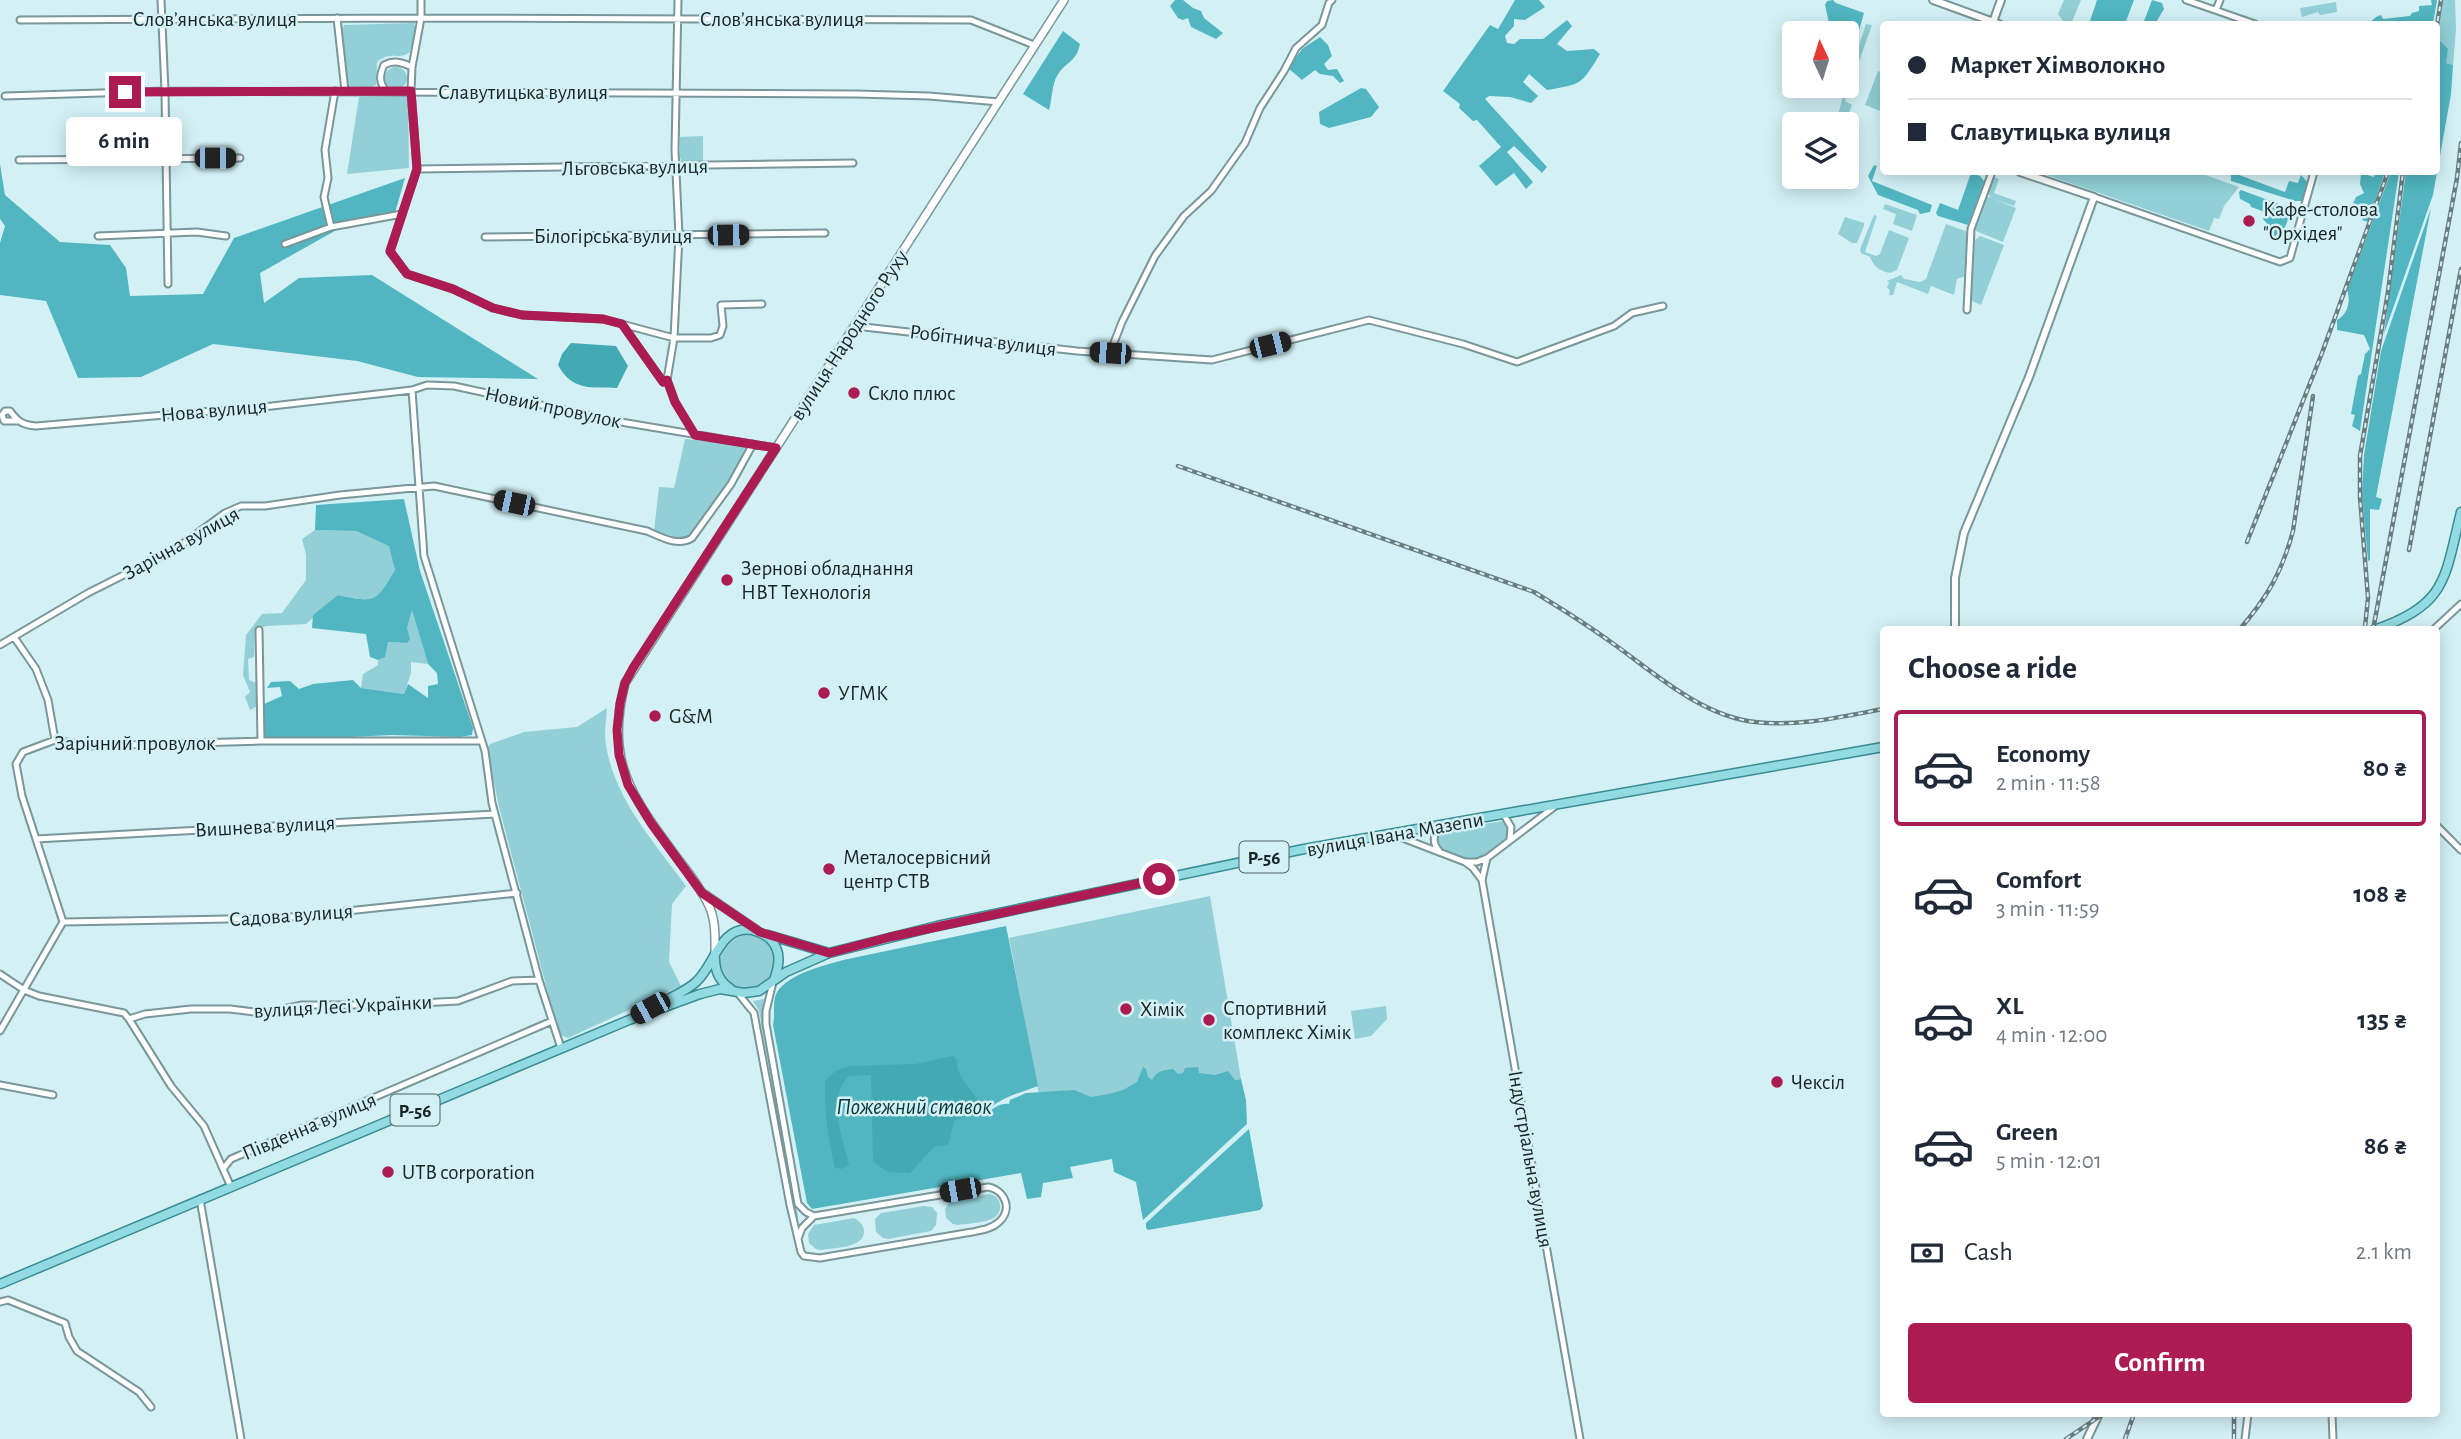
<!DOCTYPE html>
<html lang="en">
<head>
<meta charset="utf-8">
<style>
	:root { --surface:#fff; --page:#f2f2f3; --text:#1f2937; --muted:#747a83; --line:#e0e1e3; --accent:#ac1b51 }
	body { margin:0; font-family:"Alegreya Sans",sans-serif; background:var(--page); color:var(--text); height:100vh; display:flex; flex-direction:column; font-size:26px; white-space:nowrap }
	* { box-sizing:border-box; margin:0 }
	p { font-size:23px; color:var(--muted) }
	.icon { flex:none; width:38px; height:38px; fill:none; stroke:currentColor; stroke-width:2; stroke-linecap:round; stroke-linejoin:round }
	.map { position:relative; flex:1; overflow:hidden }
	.side { position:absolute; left:1880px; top:626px; width:560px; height:791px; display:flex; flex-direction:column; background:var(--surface); border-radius:7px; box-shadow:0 4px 18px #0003 }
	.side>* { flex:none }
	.hud { position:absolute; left:1880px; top:21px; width:560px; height:154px; border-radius:7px; box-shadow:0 4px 18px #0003; display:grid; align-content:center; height:154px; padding:0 28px; background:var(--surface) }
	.needle { width:46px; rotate:356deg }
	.fabs { position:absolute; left:1782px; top:21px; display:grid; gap:14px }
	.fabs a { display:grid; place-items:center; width:77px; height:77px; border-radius:7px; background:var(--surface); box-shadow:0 4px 18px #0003; font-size:35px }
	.end { position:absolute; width:32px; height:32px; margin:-16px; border:9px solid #ac1b51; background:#fff; box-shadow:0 0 0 4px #fff }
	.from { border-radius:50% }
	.bubble { position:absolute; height:49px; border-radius:7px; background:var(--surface); box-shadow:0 4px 18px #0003; font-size:23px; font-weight:700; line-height:49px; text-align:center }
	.car { position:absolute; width:21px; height:42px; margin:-21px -10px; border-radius:9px; box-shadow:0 0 5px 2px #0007; background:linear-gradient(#222 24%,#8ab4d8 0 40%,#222 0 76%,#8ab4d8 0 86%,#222 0) }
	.hud b { display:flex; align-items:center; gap:24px; height:66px; font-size:26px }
	.hud b+b { border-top:2px solid var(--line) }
	.hud i { width:18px; height:18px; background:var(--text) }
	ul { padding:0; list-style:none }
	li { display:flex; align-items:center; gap:21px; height:116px; margin:0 14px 10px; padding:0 14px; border:4px solid transparent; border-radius:7px }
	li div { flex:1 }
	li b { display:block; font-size:26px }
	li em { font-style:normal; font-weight:700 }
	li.active { border-color:var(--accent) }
	li>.icon { width:63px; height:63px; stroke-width:1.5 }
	h2 { padding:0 28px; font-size:32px; line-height:84px }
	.pay { display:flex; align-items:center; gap:18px; height:77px; padding:0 28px; font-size:26px }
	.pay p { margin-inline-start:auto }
	.action { display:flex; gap:14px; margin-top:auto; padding:14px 28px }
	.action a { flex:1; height:80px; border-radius:7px; background:var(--accent); color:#fff; font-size:28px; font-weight:700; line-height:80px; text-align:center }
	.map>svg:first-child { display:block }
</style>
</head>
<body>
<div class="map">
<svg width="2461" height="1439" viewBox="0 0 2461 1439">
	<rect width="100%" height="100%" fill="#d3f1f5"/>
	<path fill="#92cfd6" d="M2064,0H2081L2071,24H2066L2058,14Z
		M2443,0H2455L2456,29L2453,65L2446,63L2440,41H2436Z
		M2336,2L2337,12L2320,15L2318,12L2302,17L2300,8Z
		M414,23L416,29L410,52C398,61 392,50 377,62L376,85L370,88H349L342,30L344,25Z
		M1866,24L1872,25L1845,101L1852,105L1847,118L1843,117L1841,124H1836L1843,95Z
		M385 78a11 11 0 1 1 22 0a11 11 0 1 1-22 0Z
		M1878,71L1883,73V112L1865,105Z
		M408,96L409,168L347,174L359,97Z
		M703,136V165L683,164L680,158V137Z
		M2049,172H2197L2239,187L2224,206L2219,219L2214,218L2209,231L2047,175Z
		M1992,176L1999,179L1994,193L2016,201L2014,206L1994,199L2016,208L2003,242L1971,229L1983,195L1991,198L1987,191Z
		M1885,204L1917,215L1912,231L1893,224L1896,214L1883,209Z
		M1874,215L1877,216L1865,252L1876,256L1880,254L1889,230L1909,238L1897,270L1890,273C1880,271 1874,267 1870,257L1861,253L1860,249Z
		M1845,217L1864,223V226L1857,243H1852L1838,234Z
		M1946,224L1968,232L1966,276L1957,279L1954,295L1931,286L1928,294L1897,282L1893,295H1889L1890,291L1887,287L1889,283L1887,281L1901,275L1904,279L1920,282L1926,279Z
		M1980,236L2004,245L1981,305L1972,301L1970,284L1975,240Z
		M685,439L736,443L750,447L723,491L691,535L685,540L654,531L659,487L674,488Z
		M315,530L356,531L390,546L395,570C374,604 377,603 338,595L306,624L266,626L255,631L254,657L248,659L249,680L257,683L259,705L250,710L245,697L250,692L243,675L246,635L262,614L282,613L306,580V555L302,539Z
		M412,609L428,664L411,662V673L404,694L361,688L363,674L378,665V660L384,657L388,642L407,643V628Z
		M607,708C606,720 604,734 606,746C616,801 654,842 686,886L672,904L669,962L681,986L568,1038L560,1035L554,1016L499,807L487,748L490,744L524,732L577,727Z
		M1502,821L1507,827V837C1499,844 1490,853 1480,858C1465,865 1437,854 1436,836L1440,832Z
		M1210,896L1241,1079L1042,1111L1009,938Z
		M719 962a28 28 0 1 1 56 0a28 28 0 1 1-56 0Z
		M764,999L762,1010L796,1206L798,1217L796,1218L759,1011L753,1001Z
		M1386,1006L1387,1019L1371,1036L1355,1039L1351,1011Z
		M990,1194C996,1196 1000,1199 1000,1206C1002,1224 970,1223 958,1225L953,1224L946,1218L945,1209L950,1201Z
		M924,1206L932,1207L937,1213L936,1225L931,1231L888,1239L883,1238L876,1232L875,1219L881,1213Z
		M854,1218C859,1221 863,1224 864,1230C866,1248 834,1248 821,1250L816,1249L809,1243L808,1234L814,1225Z"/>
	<path fill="#51b6c1" d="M1175,0H1183L1193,8L1201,11L1204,18L1223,33L1216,39L1191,27L1188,18L1183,20L1178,18L1170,6Z
		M1515,0H1539L1545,7L1525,20L1514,19V26L1505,36L1507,43L1514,44L1520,39H1543L1567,20L1572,26L1557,44L1567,51L1594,49L1600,54C1581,85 1582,84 1547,90L1529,74L1523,82L1538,96L1531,103L1510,97L1489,96L1485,99L1547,167L1542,173L1514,146L1507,152L1533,182L1526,189L1514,173L1496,186L1479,166L1501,147L1477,120L1473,121L1459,108L1460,104L1443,91L1490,25L1498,29Z
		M1833,0L1836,3L1864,13L1853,52L1848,53H1846V33H1843L1845,30L1853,27L1842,26L1838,21L1829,23L1825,5L1827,1Z
		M2097,0H2134L2125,24H2086H2089Z
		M2152,0L2162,3L2164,9L2155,24H2143Z
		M2425,0H2437L2433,24H2368L2376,17L2381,15L2383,19L2410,16L2412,13L2419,11V6L2432,5L2431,0Z
		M1063,31L1080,44C1076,63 1066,61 1057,76C1052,84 1052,99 1049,110L1023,94Z
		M1320,37L1328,45L1332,56L1324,64L1328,70L1337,69L1344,81L1340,83L1333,76L1320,74L1315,70L1302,80L1288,68L1302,49Z
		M2440,41L2448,49L2446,63L2453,65L2451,94L2433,195L2384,334L2406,172H2436V42Z
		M1361,88L1366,89L1379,107L1371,117L1329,128L1320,124L1319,112Z
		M0,164L5,195L60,242L110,245L126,268L130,296L203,294L234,238L405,178L394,216L388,221L349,223L260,273L264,303L299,278L372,275L538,379L418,377L357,361L213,344L141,377L78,378L46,301L0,295V243L5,226L0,219Z
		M1874,165L1877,166L1872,181L1932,205L1930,212L1920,214L1918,210L1878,195L1868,176Z
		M2231,172L2285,192L2289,181L2298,183L2301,175L2307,182L2302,201H2295L2231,181Z
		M2369,172H2385L2368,222L2362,220L2364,215L2356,211L2353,204L2356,197L2364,193L2360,184L2361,173L2374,177L2375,174Z
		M2391,172H2399L2360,431L2352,426L2355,415L2351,414L2358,376L2361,374L2365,354L2370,349L2364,335L2337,330V320C2348,314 2351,301 2347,290Z
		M1971,173L1980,176L1984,181L1968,225L1938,216L1936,213L1940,203L1958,210Z
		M2241,190L2287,207L2291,213L2281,236L2277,234L2274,240L2269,237L2268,230L2271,228L2263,219L2265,212L2251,207L2250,204L2240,199L2239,192Z
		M2431,208L2376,497L2382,499L2379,510L2370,509V560L2368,561L2362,495L2364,455L2381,351Z
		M404,499L420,571L473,728L472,735L460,737L392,735L264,741V704L282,696L280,687L267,688L271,682L290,681L299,689L313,684L353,680L361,688L404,694L408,684L428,698V686L438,684L437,673L428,664L412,610L407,628L410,639L407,643L388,642L385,657L378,660L370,657L366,634L312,628L313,615L338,595C376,603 375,603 395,570L389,546L356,531L315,530L316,505Z
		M1006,926L1038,1086C1023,1092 993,1099 987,1114C993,1108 1000,1103 1009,1104L1010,1100L1026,1093L1074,1090L1091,1097L1109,1094L1123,1090L1137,1082L1143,1067L1146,1069L1148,1077L1152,1080C1157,1071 1163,1070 1173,1069L1178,1074L1183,1073L1185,1068L1198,1067L1199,1073L1215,1075L1228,1071L1235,1080L1241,1079L1246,1100L1247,1124L1143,1220L1136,1182L1114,1172L1112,1159L1070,1167L1073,1178L1043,1183L1041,1197L1027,1199L1021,1173L812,1209L807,1203L773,1025C775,1016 773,1005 775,997C782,975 823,966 843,960Z
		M1249,1129L1263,1206L1260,1210L1148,1230L1146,1228V1223Z"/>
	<path fill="#43aab4" d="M571,343L616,346L628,366L617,388C591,387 572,391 558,365L562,354Z
		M953,1056L957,1060C956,1076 969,1086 977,1099L969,1114L954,1121L948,1145L934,1147L910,1173L888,1172L873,1162L871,1075L848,1076C827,1102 843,1137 849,1165L842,1169L835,1168C828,1138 824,1111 825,1081L835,1071L850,1066L915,1064Z"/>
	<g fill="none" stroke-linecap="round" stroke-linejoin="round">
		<defs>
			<path id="minor" d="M161,0L165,91L168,284
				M421,0V18L412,67L411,91L417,169L390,252L407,274L453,289L493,308L522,315L603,319L674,338H711L720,335L723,326L721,305L762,304
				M678,0L675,150L679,236L674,338L667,380L675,402L695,435
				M2186,0L2255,24
				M2216,10L2220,0
				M337,18L345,91
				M20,20L421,18L971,20L1034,45
				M387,92C379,83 379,76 384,65C394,60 401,62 412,67
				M5,96L165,91L856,94L929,96L999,102
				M19,160L240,158
				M417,169L853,163
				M2094,197L2280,262L2290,258L2314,172
				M331,227L324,197L328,178L325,150L335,91
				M98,236L197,232L226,236
				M485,237L825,233
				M285,244L331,227L402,214
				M1967,310L1971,229L1992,172
				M622,324L663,382L667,380
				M855,326L1077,351L1212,360L1369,320L1463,344L1517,362L1614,326L1632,313L1663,306
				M1110,353L1122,322L1155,256L1184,216L1211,191L1245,143L1260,108L1284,71L1296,48L1322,25L1329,3L1332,0
				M412,390L424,556L485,751L492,803L539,980L561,1048
				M17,421H4L2,415L5,411H10C18,422 23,425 36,426L272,406L412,390L427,385L454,386L615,421L776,448
				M2433,630L2461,604
				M14,637L36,669L48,700L55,740
				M0,645L88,593L177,548L225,513L241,506H265L340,495L434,486L647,531C661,537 678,547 692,538L731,484L753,444
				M261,741H481
				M1504,815L1511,827L1510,839
				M2436,825L2461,850
				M1438,827C1433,836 1432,844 1440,852
				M1392,834L1465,862H1477L1487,858L1554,807
				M36,839L495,814
				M1487,858L1482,880L1580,1439
				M1465,862L1473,868L1482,880
				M63,922L22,796L16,764L23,752L55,740L90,746L261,741L259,630
				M63,922L281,918L517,893
				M0,974L24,990L39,996L124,1013L129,1019L145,1014L191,1009H230L263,1013L302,1005H382L458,1001L512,981L539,980
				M737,992L754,1013L790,1205L801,1252L804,1256L820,1258L972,1232C982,1230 991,1229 999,1222C1013,1209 1005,1190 988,1187L814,1216L806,1212L798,1204L766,1024V1011L773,982
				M129,1019L171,1086L204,1126L231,1187
				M0,1031L63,922
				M0,1085L53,1095
				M223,1169L231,1159L552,1021
				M200,1199L241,1439
				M798,1239L802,1228L814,1216
				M0,1302L8,1300L65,1323L69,1337L77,1351L139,1392L151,1407
				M2332,1414L2333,1439
				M2245,1439L2248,1414"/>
			<path id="tertiary" d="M1933,0L1999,24
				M1993,22L2001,0
				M1955,630V578L1964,533L2029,377L2094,197L2020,172
				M2087,1439L2099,1414"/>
			<path id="secondary" d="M703,893L757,930
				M715,956C715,940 716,923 710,908C702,890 690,874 678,859C632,797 605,763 625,683L1064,0"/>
			<path id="primary" d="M2374,630C2447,604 2444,581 2461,512
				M768,935L829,953
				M715,959C715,971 720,982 731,989
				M650,1008C664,1000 685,993 697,981C715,964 720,925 752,930C759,932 766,935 771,940C782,952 779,966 774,980
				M0,1284L629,1020L700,994L720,989L744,993L759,991L786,972L829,953L937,926L1304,849L1883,747"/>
		</defs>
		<use href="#minor" stroke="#799699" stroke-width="9"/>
		<use href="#tertiary" stroke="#799699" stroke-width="10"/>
		<use href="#secondary" stroke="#799699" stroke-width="10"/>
		<use href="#primary" stroke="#398b94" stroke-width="11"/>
		<use href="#minor" stroke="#fff" stroke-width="5"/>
		<use href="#tertiary" stroke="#fff" stroke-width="6"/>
		<use href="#secondary" stroke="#fff" stroke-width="7"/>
		<use href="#primary" stroke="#92dbe2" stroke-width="8"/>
		<defs>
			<path id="rail" d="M2436,31L2441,0
				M1178,466L1534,592C1562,609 1589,626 1615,645C1657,675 1702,716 1755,722C1798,727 1841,717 1883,709
				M2247,542L2322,353L2388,172
				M2409,550L2461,269
				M2365,627L2368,598L2360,497V456L2388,292L2403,172
				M2239,630C2267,598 2282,572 2293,531L2313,396
				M2373,630L2457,178L2461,143
				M2234,1414V1439
				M2066,1439L2103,1414
				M2125,1439L2134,1414"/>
		</defs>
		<use href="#rail" stroke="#6a7d7f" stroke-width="4.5"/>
		<use href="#rail" stroke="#d3f1f5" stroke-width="2" stroke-dasharray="5" stroke-linecap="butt"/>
	</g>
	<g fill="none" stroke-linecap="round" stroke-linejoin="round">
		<path stroke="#ac1b51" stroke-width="9" d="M125,92L411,91L417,169L390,251L407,274L453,289L493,308L522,315L603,319L622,324L663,382L667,380L675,402L695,435L776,448L633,668L625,683L620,703L617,730L619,755L628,785L651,823L702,893L760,932L829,953L890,937L1159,879"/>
	</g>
	<g fill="#ac1b51" stroke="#d3f1f5" stroke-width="2.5">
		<circle cx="2249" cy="221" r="7"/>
		<circle cx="854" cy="393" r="7"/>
		<circle cx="727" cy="580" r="7"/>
		<circle cx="824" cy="693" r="7"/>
		<circle cx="655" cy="716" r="7"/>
		<circle cx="829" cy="869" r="7"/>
		<circle cx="1126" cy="1009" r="7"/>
		<circle cx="1209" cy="1020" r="7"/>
		<circle cx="1777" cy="1082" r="7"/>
		<circle cx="388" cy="1172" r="7"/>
	</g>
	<g text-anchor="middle" stroke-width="5" stroke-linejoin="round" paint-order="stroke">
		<g fill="#d3f1f5" stroke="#516263" stroke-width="2">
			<rect x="1239.5" y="841.5" width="49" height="31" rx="5"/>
			<rect x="390.5" y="1094.5" width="49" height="31" rx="5"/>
		</g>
		<g font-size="19" font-weight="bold" fill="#192425">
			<text x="1264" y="864">Р-56</text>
			<text x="415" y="1117">Р-56</text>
		</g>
		<g font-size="21" fill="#192425" stroke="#d3f1f5">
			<text x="215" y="26">Словʼянська вулиця</text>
			<text x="782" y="26">Словʼянська вулиця</text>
			<text x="523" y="99">Славутицька вулиця</text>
			<text transform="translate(635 167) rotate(-1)" y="7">Льговська вулиця</text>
			<text x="613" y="243">Білогірська вулиця</text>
			<text transform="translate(849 335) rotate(-57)" y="7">вулиця Народного Руху</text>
			<text transform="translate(983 340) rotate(7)" y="7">Робітнича вулиця</text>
			<text transform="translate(553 407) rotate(12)" y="7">Новий провулок</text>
			<text transform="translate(214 410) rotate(-5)" y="7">Нова вулиця</text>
			<text transform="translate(181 543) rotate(-29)" y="7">Зарічна вулиця</text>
			<text x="135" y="750">Зарічний провулок</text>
			<text transform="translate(265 826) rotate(-3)" y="7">Вишнева вулиця</text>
			<text transform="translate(1395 834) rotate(-10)" y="7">вулиця Івана Мазепи</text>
			<text transform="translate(291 915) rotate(-4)" y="7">Садова вулиця</text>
			<text transform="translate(343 1006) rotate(-3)" y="7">вулиця Лесі Українки</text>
			<text transform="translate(309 1126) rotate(-23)" y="7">Південна вулиця</text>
			<text transform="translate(1531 1159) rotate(80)" y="7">Індустріальна вулиця</text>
		</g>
		<g font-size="21" fill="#192425" stroke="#d3f1f5" text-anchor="start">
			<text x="2263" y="216">Кафе-столова<tspan x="2263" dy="24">"Орхідея"</tspan></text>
			<text x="868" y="400">Скло плюс</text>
			<text x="741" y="575">Зернові обладнання<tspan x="741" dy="24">НВТ Технологія</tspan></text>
			<text x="838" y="700">УГМК</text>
			<text x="669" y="723">G&amp;M</text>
			<text x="843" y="864">Металосервісний<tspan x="843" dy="24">центр СТВ</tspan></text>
			<text x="1223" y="1015">Спортивний<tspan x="1223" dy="24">комплекс Хімік</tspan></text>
			<text x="1140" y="1016">Хімік</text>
			<text x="1791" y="1089">Чексіл</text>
			<text x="402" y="1179">UTB corporation</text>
		</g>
		<g font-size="23" font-style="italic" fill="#07383d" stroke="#d3f1f5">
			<text x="914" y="1114">Пожежний ставок</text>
		</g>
	</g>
</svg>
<div class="fabs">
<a><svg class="needle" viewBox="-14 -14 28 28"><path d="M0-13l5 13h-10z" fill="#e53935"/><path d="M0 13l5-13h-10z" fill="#747a83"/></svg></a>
<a><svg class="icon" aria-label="layers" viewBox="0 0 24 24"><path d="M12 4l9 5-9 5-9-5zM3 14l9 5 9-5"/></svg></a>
</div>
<i class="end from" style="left:1159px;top:879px"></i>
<i class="end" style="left:125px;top:92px"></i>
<div class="bubble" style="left:66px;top:117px;width:116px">6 min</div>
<i class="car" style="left:215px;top:158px;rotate:90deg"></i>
<i class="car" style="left:728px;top:235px;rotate:89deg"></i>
<i class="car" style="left:1270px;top:345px;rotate:76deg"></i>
<i class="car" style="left:1110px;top:353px;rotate:274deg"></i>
<i class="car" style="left:514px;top:503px;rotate:282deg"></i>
<i class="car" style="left:650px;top:1008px;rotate:241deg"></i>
<i class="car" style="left:960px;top:1190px;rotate:260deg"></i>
<div class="hud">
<b><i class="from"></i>Маркет Хімволокно</b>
<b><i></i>Славутицька вулиця</b>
</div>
<section class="side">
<h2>Choose a ride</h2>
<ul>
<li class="active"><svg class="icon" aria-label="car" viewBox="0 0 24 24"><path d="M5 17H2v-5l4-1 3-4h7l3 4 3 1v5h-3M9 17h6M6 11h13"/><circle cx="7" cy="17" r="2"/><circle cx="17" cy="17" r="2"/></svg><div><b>Economy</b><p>2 min · 11:58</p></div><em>80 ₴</em></li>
<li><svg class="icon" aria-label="car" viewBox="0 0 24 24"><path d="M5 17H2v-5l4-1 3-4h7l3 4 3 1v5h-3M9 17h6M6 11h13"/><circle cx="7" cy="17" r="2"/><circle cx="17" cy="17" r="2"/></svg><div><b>Comfort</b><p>3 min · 11:59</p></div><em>108 ₴</em></li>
<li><svg class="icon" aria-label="car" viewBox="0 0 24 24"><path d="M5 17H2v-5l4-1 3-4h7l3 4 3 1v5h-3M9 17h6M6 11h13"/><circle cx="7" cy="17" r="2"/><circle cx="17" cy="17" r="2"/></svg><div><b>XL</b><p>4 min · 12:00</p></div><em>135 ₴</em></li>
<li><svg class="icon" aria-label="car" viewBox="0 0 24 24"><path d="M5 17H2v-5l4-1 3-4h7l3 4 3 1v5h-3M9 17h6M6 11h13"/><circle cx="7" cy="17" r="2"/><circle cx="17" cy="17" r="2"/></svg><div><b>Green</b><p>5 min · 12:01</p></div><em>86 ₴</em></li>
</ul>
<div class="pay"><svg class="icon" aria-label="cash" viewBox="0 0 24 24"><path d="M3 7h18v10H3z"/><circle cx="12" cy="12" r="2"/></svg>Cash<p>2.1 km</p></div>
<div class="action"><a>Confirm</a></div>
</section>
</div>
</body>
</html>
